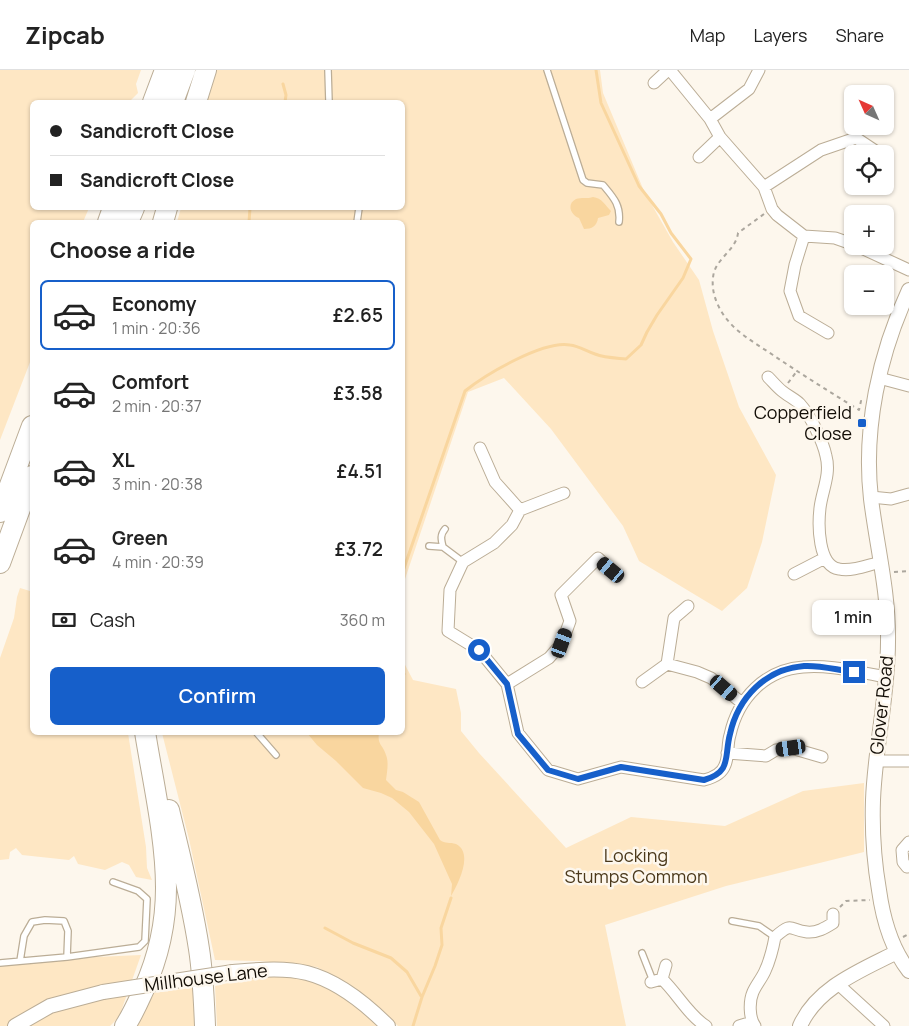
<!DOCTYPE html>
<html lang="en">
<head>
<meta charset="utf-8">
<style>
	:root { --surface:#fff; --page:#f6f6f6; --text:#222; --muted:#767676; --line:#e0e0e0; --accent:#165fca }
	body { margin:0; font-family:Manrope,sans-serif; background:var(--page); color:var(--text); height:100vh; display:flex; flex-direction:column; font-size:19px; white-space:nowrap }
	* { box-sizing:border-box; margin:0 }
	p { font-size:16px; color:var(--muted) }
	.icon { flex:none; width:28px; height:28px; fill:none; stroke:currentColor; stroke-width:2; stroke-linecap:round; stroke-linejoin:round }
	.map { position:relative; flex:1; overflow:hidden }
	.panel { position:absolute; left:30px; top:150px; width:375px; height:515px; display:flex; flex-direction:column; background:var(--surface); border-radius:8px; box-shadow:0 1px 4px #0004 }
	.panel>* { flex:none }
	.guide { position:absolute; left:30px; top:30px; width:375px; height:110px; border-radius:8px; box-shadow:0 1px 4px #0004; display:grid; align-content:center; height:110px; padding:0 20px; background:var(--surface) }
	.needle { width:32px; rotate:315deg }
	.buttons { position:absolute; left:844px; top:15px; display:grid; gap:10px }
	.buttons a { display:grid; place-items:center; width:50px; height:50px; border-radius:8px; background:var(--surface); box-shadow:0 1px 4px #0004; font-size:25px }
	.end { position:absolute; width:22px; height:22px; margin:-11px; border:6px solid #165fca; background:#fff; box-shadow:0 0 0 2px #fff }
	.from { border-radius:50% }
	.bubble { position:absolute; height:35px; border-radius:8px; background:var(--surface); box-shadow:0 1px 4px #0004; font-size:16px; font-weight:600; line-height:35px; text-align:center }
	.car { position:absolute; width:15px; height:30px; margin:-15px -8px; border-radius:6px; box-shadow:0 0 4px 1px #0007; background:linear-gradient(#222 24%,#8ab4d8 0 40%,#222 0 76%,#8ab4d8 0 86%,#222 0) }
	.guide b { display:flex; align-items:center; gap:18px; height:48px; font-size:19px }
	.guide b+b { border-top:1px solid var(--line) }
	.guide i { width:12px; height:12px; background:var(--text) }
	ul { padding:0; list-style:none }
	li { display:flex; align-items:center; gap:15px; height:70px; margin:0 10px 8px; padding:0 10px; border:2px solid transparent; border-radius:8px }
	li div { flex:1 }
	li b { display:block; font-size:19px }
	li em { font-style:normal; font-weight:600 }
	li.current { border-color:var(--accent) }
	li>.icon { width:45px; height:45px; stroke-width:1.5 }
	h2 { padding:0 20px; font-size:22px; line-height:60px }
	.pay { display:flex; align-items:center; gap:12px; height:55px; padding:0 20px; font-size:19px }
	.pay p { margin-inline-start:auto }
	.action { display:flex; gap:10px; margin-top:auto; padding:10px 20px }
	.action a { flex:1; height:58px; border-radius:8px; background:var(--accent); color:#fff; font-size:20px; font-weight:600; line-height:58px; text-align:center }
	header { display:flex; align-items:center; gap:30px; box-sizing:border-box; height:70px; padding:0 25px; background:var(--surface); border-bottom:1px solid var(--line) }
	header strong { font-size:24px }
	nav { display:flex; gap:28px; margin-inline-start:auto; font-size:18px }
	.map>svg:first-child { display:block }
</style>
</head>
<body>
<header>
<strong>Zipcab</strong>
<nav><a>Map</a><a>Layers</a><a>Share</a></nav>
</header>
<div class="map">
<svg width="909" height="956" viewBox="0 0 909 956">
	<rect width="100%" height="100%" fill="#fdf7ed"/>
	<path fill="#fee7c4" d="M0,0H141L136,14L138,23L129,32H32V138H89L83,152H32V287L0,370Z
		M217,0H600L603,23L644,121L673,172L699,210L713,261L739,337L776,405L762,472L747,518L722,541L639,491L623,456L551,359L504,308L468,322L403,515L402,152H177L181,138H402V32H207Z
		M32,514V662L128,663L146,777L147,798L152,810L136,807L129,795L122,792L105,800L78,794L74,786L69,790L22,785L16,778L10,782L9,789L0,790V588L14,548L17,527L20,518L30,521Z
		M403,591L413,610L456,619L461,643V661L479,683L566,778L631,747L725,756L803,721L864,713V782L726,816L605,855L626,956H398L366,926L317,897L260,891L215,890L189,769L162,663L402,662Z
		M141,885L119,947L110,956H0V896L96,887Z
		M259,906L306,907L349,928L379,956H217L215,916Z
		M196,917V956H136L153,923Z"/>
	<path fill="#f9d69f" d="M593,127C602,128 605,135 611,141L609,145L598,148C597,156 592,159 584,159L579,148C571,145 566,134 576,129C581,127 588,129 593,127Z
		M307,663H379C377,675 383,675 386,685C389,692 387,702 386,710L396,720L403,722L419,732L440,770C445,774 450,772 456,774C474,783 458,814 451,826L452,814L434,774L409,742L392,728L381,723L363,718L336,691L317,675Z"/>
	<g fill="none" stroke-linecap="round" stroke-linejoin="round">
		<path stroke="#f9d69f" stroke-width="3" d="M283,14L286,25L285,32
			M249,152L250,138
			M402,504L465,321C486,304 544,270 570,275C579,276 586,281 595,284C605,288 616,288 626,289L641,275L647,262L657,245L683,208L691,189L671,163L661,144L639,116L601,33L596,0
			M402,601L404,604
			M325,858L353,873L391,888L407,902L421,926
			M413,956L422,927L435,896L442,875L441,858L451,828"/>
		<defs>
			<path id="service" d="M328,0L329,32
				M547,0L583,110L587,113L603,115C613,127 621,135 619,152
				M357,152L359,138
				M429,476L443,477L463,492
				M443,477C441,469 440,465 445,459
				M256,662L276,685
				M732,851L759,856L775,867
				M642,883L653,911
				M67,887L139,877L145,871L147,829L138,821L113,812
				M0,893L67,887L68,861L64,851L45,850L32,852L24,866L20,891"/>
			<path id="minor" d="M670,0L710,49L720,67L764,117L772,139L777,145L804,166L835,168L852,174
				M654,13L668,0
				M710,49L749,19L759,0
				M699,87L720,67
				M764,117L821,80L856,68L880,84
				M804,166L795,195L790,221L799,246L828,263
				M857,176L909,200
				M768,307C773,312 777,317 782,321C788,326 795,329 800,334C810,345 823,371 826,386C831,404 822,421 820,438C818,455 818,496 839,499C852,502 868,495 881,492
				M879,308L909,316
				M480,378L495,412L520,440
				M564,423L520,440L512,455L494,473L463,492L450,520L448,561L479,580L507,614L518,663L548,700L578,709L621,697L704,710C712,708 722,704 725,695C729,686 727,674 730,665C738,628 765,600 803,597C829,594 861,603 887,607
				M871,427L891,429L909,424
				M794,504L825,488
				M688,536L674,548L667,594L697,602L711,608L742,633
				M642,612L667,594
				M507,614L549,588L562,573L570,551L561,525L598,488L611,500
				M727,683L766,686L776,680L791,678L822,687
				M877,691H909
				M907,797L903,792L902,780L909,772
				M662,909C677,923 689,946 706,956
				M651,912L662,909L666,895
				M838,914L884,956
				M739,956L752,952
				M755,956C749,948 749,931 753,922C756,915 762,908 765,901C770,890 773,878 775,867C793,851 789,860 807,862C817,863 825,858 833,853V844"/>
			<path id="tertiary" d="M909,220C879,284 863,359 871,429C877,477 889,524 888,572C888,625 875,677 873,730C872,760 874,791 879,820C883,849 891,878 909,901
				M233,902C257,900 283,897 307,903C338,911 366,934 388,956
				M15,956L50,936L103,922
				M800,956C817,917 862,900 897,882"/>
			<path id="motorway" d="M153,32L165,0
				M173,32L185,0
				M196,32L206,0
				M108,152L113,138
				M128,152L134,138
				M163,152L167,138
				M0,442L32,356
				M0,493L32,406
				M169,740C180,786 192,832 199,879C203,905 204,930 205,956
				M125,956C133,944 138,932 144,919C158,888 166,853 166,818C166,768 153,712 145,662"/>
		</defs>
		<use href="#service" stroke="#bbad96" stroke-width="8"/>
		<use href="#minor" stroke="#bbad96" stroke-width="13"/>
		<use href="#tertiary" stroke="#bbad96" stroke-width="16"/>
		<use href="#motorway" stroke="#bbad96" stroke-width="22"/>
		<path stroke="#aca79e" stroke-width="2" stroke-dasharray="4 4" stroke-linecap="butt" d="M764,144L738,163C736,181 714,189 713,208C711,224 719,241 730,253C742,266 758,275 773,285C801,304 830,322 859,340L861,331H863
			M788,313L797,301
			M894,502L909,501
			M840,837L846,831L870,830
			M903,867L909,864"/>
		<use href="#service" stroke="#fff" stroke-width="5.5"/>
		<use href="#minor" stroke="#fff" stroke-width="11"/>
		<use href="#tertiary" stroke="#fff" stroke-width="14"/>
		<use href="#motorway" stroke="#fff" stroke-width="20"/>
		<defs>
			<path id="tertiary-bridge" d="M103,922L233,902"/>
		</defs>
		<use href="#tertiary-bridge" stroke="#bbad96" stroke-width="16" stroke-linecap="butt"/>
		<use href="#tertiary-bridge" stroke="#fff" stroke-width="14"/>
	</g>
	<g fill="none" stroke-linecap="round" stroke-linejoin="round">
		<path stroke="#165fca" stroke-width="6" d="M479,580L507,614L518,664L548,700L578,709L621,697L704,710C732,702 724,687 730,664C738,628 765,599 804,596C820,595 837,600 854,602"/>
	</g>
	<rect fill="#165fca" stroke="#fdf7ed" stroke-width="2" x="857" y="348" width="10" height="10" rx="2.5"/>
	<g text-anchor="middle" stroke-width="5" stroke-linejoin="round" paint-order="stroke">
		<g font-size="18" fill="#120d06" stroke="#fdf7ed" text-anchor="end">
			<text x="852" y="349">Copperfield<tspan x="852" dy="21">Close</tspan></text>
		</g>
		<g font-size="18" fill="#120d06" stroke="#fdf7ed">
			<text transform="translate(882 635) rotate(-84)" y="6">Glover Road</text>
			<text transform="translate(206 908) rotate(-7)" y="6">Millhouse Lane</text>
		</g>
		<g font-size="18" fill="#4b391b" stroke="#fdf7ed">
			<text x="636" y="792">Locking<tspan x="636" dy="21">Stumps Common</tspan></text>
		</g>
	</g>
</svg>
<div class="buttons">
<a><svg class="needle" viewBox="-14 -14 28 28"><path d="M0-13l5 13h-10z" fill="#e53935"/><path d="M0 13l5-13h-10z" fill="#767676"/></svg></a>
<a><svg class="icon" aria-label="locate" viewBox="0 0 24 24"><circle cx="12" cy="12" r="6"/><path d="M12 2v4M12 18v4M2 12h4M18 12h4"/></svg></a>
<a>+</a>
<a>−</a>
</div>
<i class="end from" style="left:479px;top:580px"></i>
<i class="end" style="left:854px;top:602px"></i>
<div class="bubble" style="left:812px;top:530px;width:82px">1 min</div>
<i class="car" style="left:611px;top:500px;rotate:310deg"></i>
<i class="car" style="left:562px;top:573px;rotate:20deg"></i>
<i class="car" style="left:724px;top:618px;rotate:131deg"></i>
<i class="car" style="left:791px;top:678px;rotate:262deg"></i>
<div class="guide">
<b><i class="from"></i>Sandicroft Close</b>
<b><i></i>Sandicroft Close</b>
</div>
<section class="panel">
<h2>Choose a ride</h2>
<ul>
<li class="current"><svg class="icon" aria-label="car" viewBox="0 0 24 24"><path d="M5 17H2v-5l4-1 3-4h7l3 4 3 1v5h-3M9 17h6M6 11h13"/><circle cx="7" cy="17" r="2"/><circle cx="17" cy="17" r="2"/></svg><div><b>Economy</b><p>1 min · 20:36</p></div><em>£2.65</em></li>
<li><svg class="icon" aria-label="car" viewBox="0 0 24 24"><path d="M5 17H2v-5l4-1 3-4h7l3 4 3 1v5h-3M9 17h6M6 11h13"/><circle cx="7" cy="17" r="2"/><circle cx="17" cy="17" r="2"/></svg><div><b>Comfort</b><p>2 min · 20:37</p></div><em>£3.58</em></li>
<li><svg class="icon" aria-label="car" viewBox="0 0 24 24"><path d="M5 17H2v-5l4-1 3-4h7l3 4 3 1v5h-3M9 17h6M6 11h13"/><circle cx="7" cy="17" r="2"/><circle cx="17" cy="17" r="2"/></svg><div><b>XL</b><p>3 min · 20:38</p></div><em>£4.51</em></li>
<li><svg class="icon" aria-label="car" viewBox="0 0 24 24"><path d="M5 17H2v-5l4-1 3-4h7l3 4 3 1v5h-3M9 17h6M6 11h13"/><circle cx="7" cy="17" r="2"/><circle cx="17" cy="17" r="2"/></svg><div><b>Green</b><p>4 min · 20:39</p></div><em>£3.72</em></li>
</ul>
<div class="pay"><svg class="icon" aria-label="cash" viewBox="0 0 24 24"><path d="M3 7h18v10H3z"/><circle cx="12" cy="12" r="2"/></svg>Cash<p>360 m</p></div>
<div class="action"><a>Confirm</a></div>
</section>
</div>
</body>
</html>
